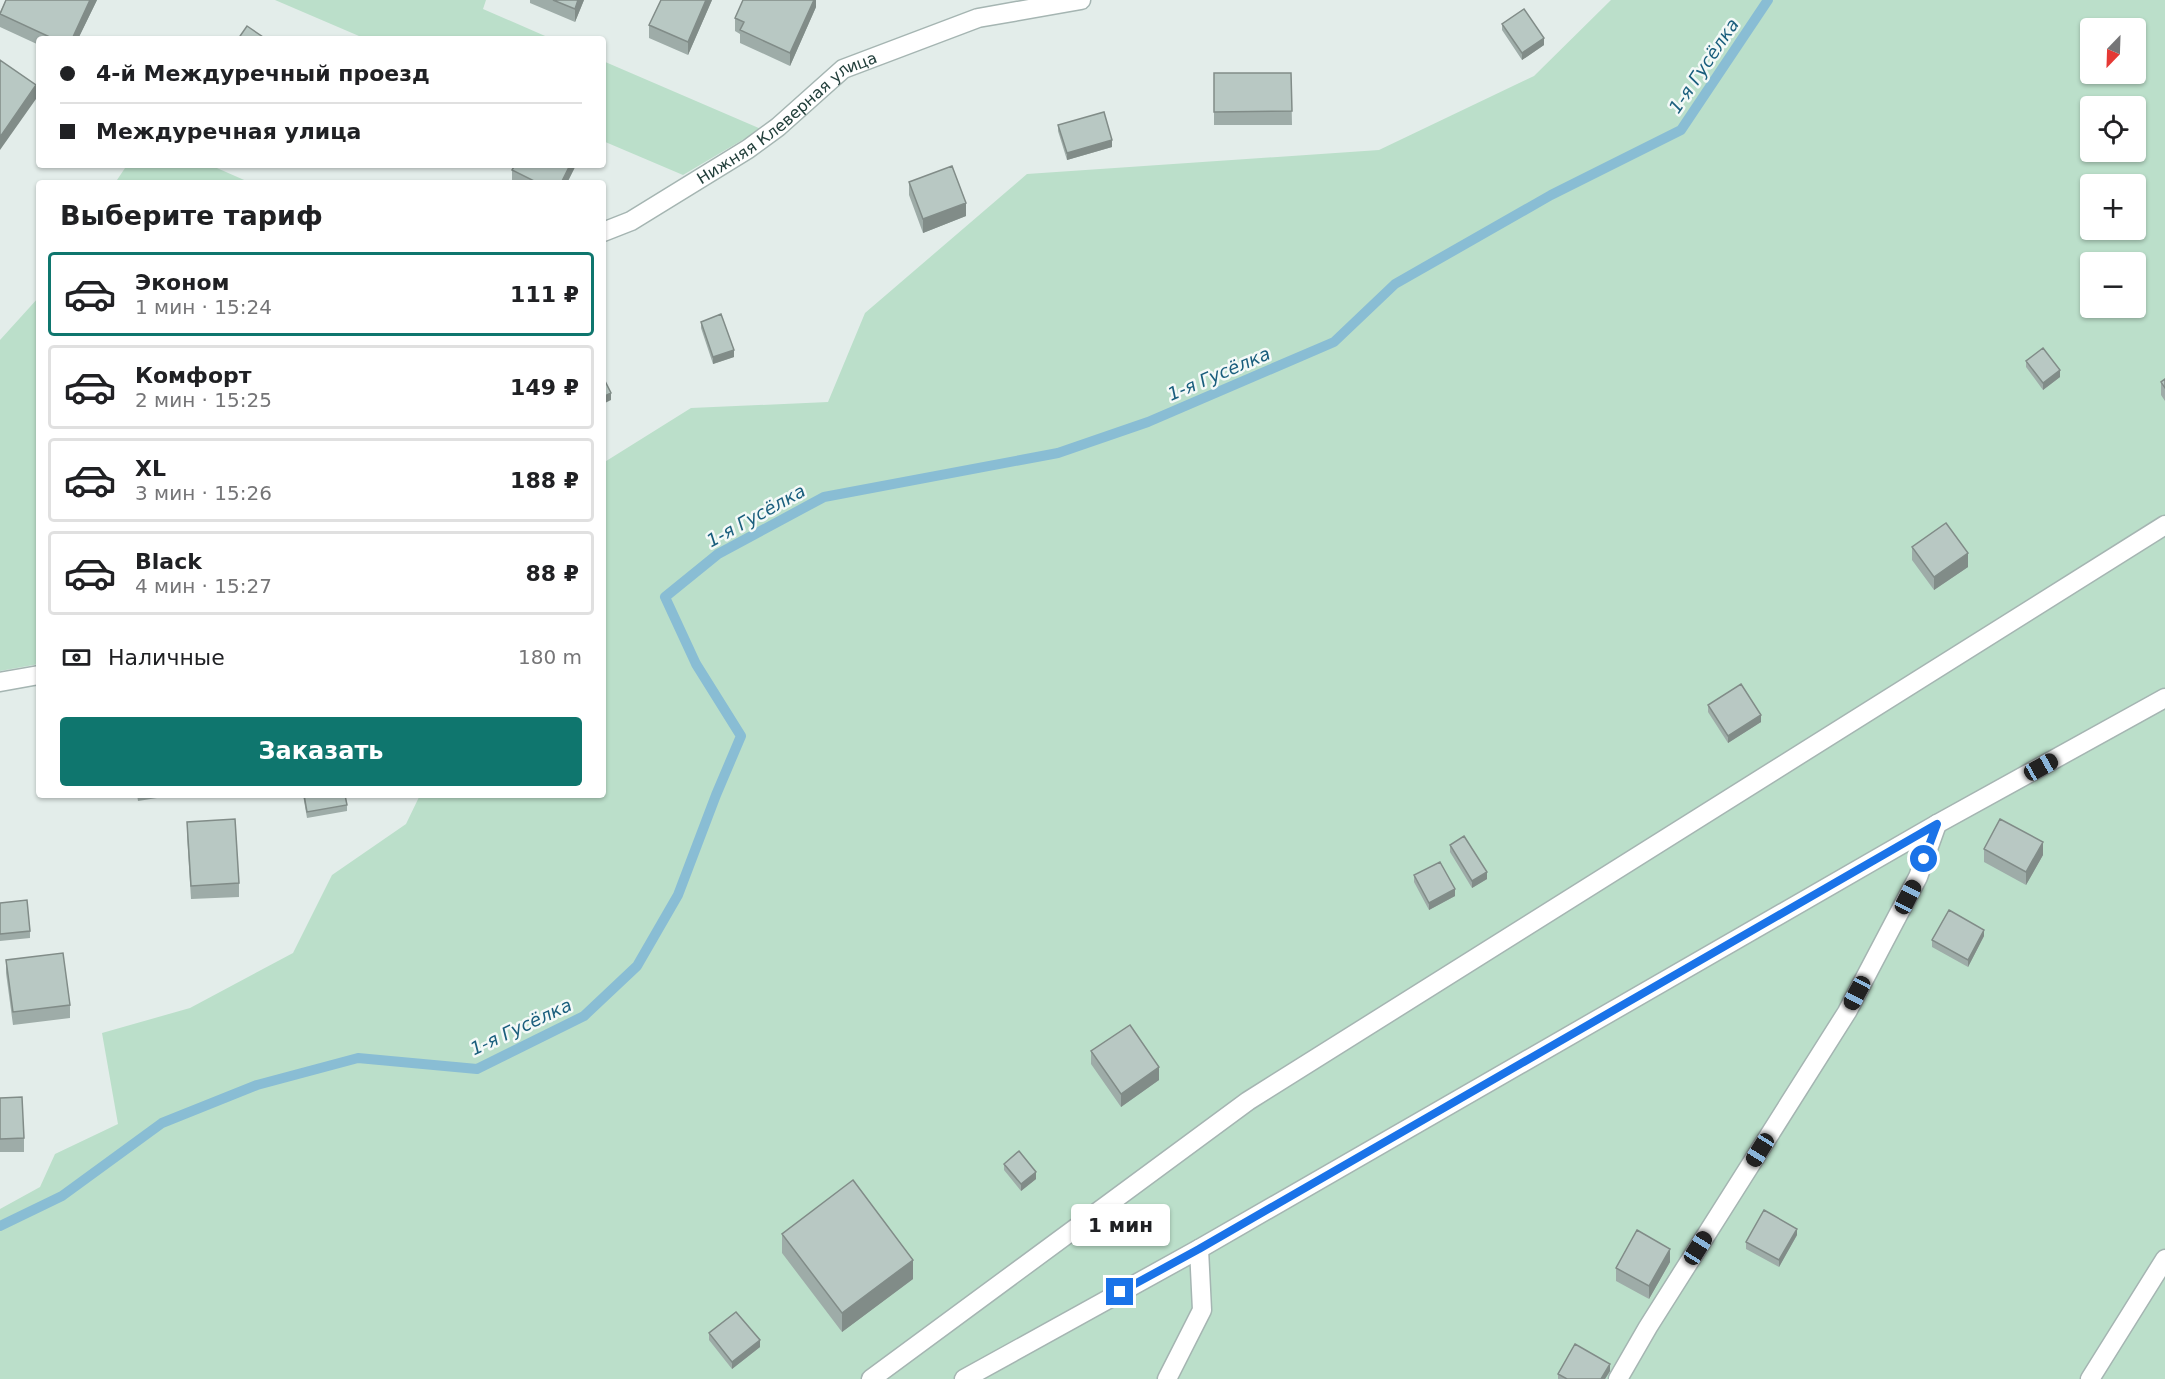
<!DOCTYPE html>
<html lang="ru">
<head>
<meta charset="utf-8">
<style>
	:root { --surface:#fff; --page:#f2f2f2; --text:#202124; --muted:#757577; --line:#e0e0e0; --accent:#0f766e }
	body { margin:0; font-family:"DejaVu Sans",sans-serif; background:var(--page); color:var(--text); height:100vh; display:flex; flex-direction:column; font-size:22px; white-space:nowrap }
	* { box-sizing:border-box; margin:0 }
	p { font-size:20px; color:var(--muted) }
	.icon { flex:none; width:33px; height:33px; fill:none; stroke:currentColor; stroke-width:2; stroke-linecap:round; stroke-linejoin:round }
	.map { position:relative; flex:1; overflow:hidden }
	.drawer { position:absolute; left:36px; top:180px; width:570px; height:618px; display:flex; flex-direction:column; background:var(--surface); border-radius:6px; box-shadow:0 2px 4px #0004 }
	.drawer>* { flex:none }
	.banner { position:absolute; left:36px; top:36px; width:570px; height:132px; border-radius:6px; box-shadow:0 2px 4px #0004; display:grid; align-content:center; height:132px; padding:0 24px; background:var(--surface) }
	.needle { width:39px; rotate:203deg }
	.fabs { position:absolute; left:2080px; top:18px; display:grid; gap:12px }
	.fabs a { display:grid; place-items:center; width:66px; height:66px; border-radius:6px; background:var(--surface); box-shadow:0 2px 4px #0004; font-size:30px }
	.end { position:absolute; width:27px; height:27px; margin:-14px; border:8px solid #1a73e8; background:#fff; box-shadow:0 0 0 3px #fff }
	.from { border-radius:50% }
	.bubble { position:absolute; height:42px; border-radius:6px; background:var(--surface); box-shadow:0 2px 4px #0004; font-size:20px; font-weight:700; line-height:42px; text-align:center }
	.car { position:absolute; width:18px; height:36px; margin:-18px -9px; border-radius:8px; box-shadow:0 0 4px 2px #0007; background:linear-gradient(#222 24%,#8ab4d8 0 40%,#222 0 76%,#8ab4d8 0 86%,#222 0) }
	.banner b { display:flex; align-items:center; gap:21px; height:57px; font-size:22px }
	.banner b+b { border-top:2px solid var(--line) }
	.banner i { width:15px; height:15px; background:var(--text) }
	ul { padding:0; list-style:none }
	li { display:flex; align-items:center; gap:18px; height:84px; margin:0 12px 9px; padding:0 12px; border:3px solid var(--line); border-radius:6px }
	li div { flex:1 }
	li b { display:block; font-size:22px }
	li em { font-style:normal; font-weight:700 }
	li.current { border-color:var(--accent) }
	li>.icon { width:54px; height:54px; stroke-width:1.5 }
	h2 { padding:0 24px; font-size:27px; line-height:72px }
	.pay { display:flex; align-items:center; gap:15px; height:66px; padding:0 24px; font-size:22px }
	.pay p { margin-inline-start:auto }
	.primary-button { display:flex; gap:12px; margin-top:auto; padding:12px 24px }
	.primary-button a { flex:1; height:69px; border-radius:6px; background:var(--accent); color:#fff; font-size:24px; font-weight:700; line-height:69px; text-align:center }
	.map>svg:first-child { display:block }
</style>
</head>
<body>
<div class="map">
<svg width="2165" height="1379" viewBox="0 0 2165 1379">
	<rect width="100%" height="100%" fill="#e3edea"/>
	<path fill="#bbdfca" fill-rule="evenodd" d="M275,0H486L483,9L552,39H366Z
		M1611,0H2165V1379H0V1209L40,1187L55,1154L118,1124L102,1033L190,1008L293,953L332,875L406,824L420,795H603V463L691,408L828,402L865,313L1027,174L1379,150L1534,76ZM2091,28H2136V74H2091ZM2091,106H2136V152H2091ZM2091,184H2136V230H2091ZM2091,262H2136V308H2091Z
		M603,61L761,129L683,175L603,141Z
		M127,165H210L251,183H115Z
		M39,297V664L0,671V340Z"/>
	<g fill="none" stroke-linecap="round" stroke-linejoin="round">
		<path stroke="#89bdd4" stroke-width="10" d="M0,1226L62,1196L162,1123L257,1085L358,1058L477,1069L584,1016L637,966L678,895L716,795L741,736L696,664L665,597L718,554L824,497L1058,453L1148,422L1334,342L1395,284L1551,195L1681,130L1768,0"/>
		<defs>
			<g id="minor">
				<path id="s1" d="M603,232L631,221L748,149L778,127L843,69L978,18L1081,0"/>
				<path d="M0,682L39,675"/>
				<path d="M871,1379L1248,1101L2165,525"/>
				<path d="M964,1379L1199,1249L1937,824L2165,698"/>
				<path d="M1167,1379L1202,1310L1199,1249"/>
				<path d="M1618,1379L1648,1327L1847,1012L1918,877L1937,824"/>
				<path d="M2090,1379L2165,1259"/>
			</g>
		</defs>
		<use href="#minor" stroke="#a5b5b2" stroke-width="21"/>
		<use href="#minor" stroke="#fff" stroke-width="18"/>
	</g>
	<path fill="#9eaca8" d="M6,0H97L78,39H39V45L0,27V12Z
		M530,0H584L575,22L530,3Z
		M661,0H712L688,55L649,38V25Z
		M816,0V7L790,66L740,43V34L735,31V18Z
		M1502,24L1544,45L1522,60L1502,30Z
		M1214,73H1291L1292,125H1214Z
		M1058,125L1112,147L1067,160L1058,131Z
		M515,165H576L567,183H512V170Z
		M909,182L966,216L923,233L909,195Z
		M701,322L734,357L713,364L701,328Z
		M2026,361L2060,377L2043,390L2026,367Z
		M2165,379V401L2161,395V382Z
		M1912,547L1968,567L1934,590L1912,560Z
		M1708,705L1761,722L1728,743L1708,712Z
		M137,795H157V798L138,801Z
		M303,795H345L347,805V811L307,818Z
		M187,822L239,883V897L191,899L187,835Z
		M1450,845L1487,879L1472,888L1450,852Z
		M1984,849L2043,855L2026,885L1984,862Z
		M1414,875L1455,896L1429,910L1414,882Z
		M0,903L30,931V938L0,941Z
		M1984,936L1968,967L1932,947V940Z
		M6,960L70,1005V1018L13,1025L6,973Z
		M1091,1051L1159,1080L1121,1107L1091,1064Z
		M0,1098L24,1138V1152H0Z
		M1004,1164L1036,1179L1021,1191L1004,1170Z
		M782,1234L913,1279L842,1332L782,1253Z
		M1797,1235L1779,1267L1746,1249V1242Z
		M1670,1262L1649,1299L1616,1281V1268Z
		M709,1333L760,1347L732,1369L709,1340Z
		M1610,1371L1605,1379H1558V1374Z"/>
	<path fill="#818c88" d="M90,0H97L78,39H72Z
		M578,0H584L575,22V9Z
		M706,0H712L688,55V42Z
		M814,0H816V7L790,66V53Z
		M1544,38V45L1522,60V53Z
		M36,85V99L0,150V137Z
		M1112,140V147L1067,160V153Z
		M570,165H576L567,183H561Z
		M966,203V216L923,233V219Z
		M734,350V357L713,364V357Z
		M2060,370V377L2043,390V383Z
		M611,393V400L603,404V397Z
		M1968,553V567L1934,590V577Z
		M1761,715V722L1728,743V736Z
		M2043,842V855L2026,885V872Z
		M1487,872V879L1472,888V881Z
		M1455,889V896L1429,910V903Z
		M1984,930V936L1968,967V960Z
		M1159,1067V1080L1121,1107V1094Z
		M1036,1172V1179L1021,1191V1184Z
		M1797,1229V1235L1779,1267V1260Z
		M1670,1249V1262L1649,1299V1286Z
		M913,1260V1279L842,1332V1313Z
		M760,1340V1347L732,1369V1362Z
		M1610,1364V1371L1605,1379H1601Z"/>
	<path fill="#b8c8c3" stroke="#818c88" stroke-width="1.5" d="M6,0H90L72,39H54L0,14Z
		M553,0H578L575,9Z
		M661,0H706L688,42L649,25Z
		M743,0H814L790,53L740,30L744,22L735,18Z
		M1524,9L1544,38L1522,53L1502,24Z
		M247,26L266,39H238Z
		M0,60L36,85L0,137Z
		M1214,73H1291L1292,111L1214,112Z
		M1104,112L1112,140L1067,153L1058,125Z
		M515,165H570L561,183H538L512,170Z
		M952,166L966,203L923,219L909,182Z
		M721,314L734,350L713,357L701,322Z
		M2043,348L2060,370L2043,383L2026,361Z
		M603,377L611,393L603,397Z
		M2165,379V388L2161,382Z
		M1946,523L1968,553L1934,577L1912,547Z
		M1741,684L1761,715L1728,736L1708,705Z
		M304,795H345L347,805L307,812Z
		M235,819L239,883L191,886L187,822Z
		M2000,819L2043,842L2026,872L1984,849Z
		M1464,836L1487,872L1472,881L1450,845Z
		M1440,862L1455,889L1429,903L1414,875Z
		M27,900L30,931L0,934V903Z
		M1949,910L1984,930L1968,960L1932,940Z
		M63,953L70,1005L13,1012L6,960Z
		M1130,1025L1159,1067L1121,1094L1091,1051Z
		M22,1097L24,1138L0,1139V1098Z
		M1019,1151L1036,1172L1021,1184L1004,1164Z
		M853,1180L913,1260L842,1313L782,1234Z
		M1764,1210L1797,1229L1779,1260L1746,1242Z
		M1637,1230L1670,1249L1649,1286L1616,1268Z
		M736,1312L760,1340L732,1362L709,1333Z
		M1575,1344L1610,1364L1601,1379H1567L1558,1374Z"/>
	<g fill="none" stroke-linecap="round" stroke-linejoin="round">
		<path stroke="#1a73e8" stroke-width="8" d="M1120,1292L1199,1249L1937,824L1924,859"/>
	</g>
	<g text-anchor="middle" stroke-width="5" stroke-linejoin="round" paint-order="stroke">
		<g font-size="16" fill="#223f3b" stroke="#f3f9f7">
			<text dy="6" stroke="none"><textPath href="#s1" startOffset="218">Нижняя Клеверная улица</textPath></text>
		</g>
		<g font-size="18" font-style="italic" fill="#1a5e7d" stroke="#f3f9f7">
			<text transform="translate(1704 66) rotate(-56)" y="6">1-я Гусёлка</text>
			<text transform="translate(1219 374) rotate(-23)" y="6">1-я Гусёлка</text>
			<text transform="translate(756 516) rotate(-29)" y="6">1-я Гусёлка</text>
			<text transform="translate(521 1027) rotate(-25)" y="6">1-я Гусёлка</text>
		</g>
	</g>
</svg>
<div class="fabs">
<a><svg class="needle" viewBox="-14 -14 28 28"><path d="M0-13l5 13h-10z" fill="#e53935"/><path d="M0 13l5-13h-10z" fill="#757577"/></svg></a>
<a><svg class="icon" aria-label="locate" viewBox="0 0 24 24"><circle cx="12" cy="12" r="6"/><path d="M12 2v4M12 18v4M2 12h4M18 12h4"/></svg></a>
<a>+</a>
<a>−</a>
</div>
<i class="end from" style="left:1924px;top:859px"></i>
<i class="end" style="left:1120px;top:1292px"></i>
<div class="bubble" style="left:1071px;top:1204px;width:99px">1 мин</div>
<i class="car" style="left:2041px;top:767px;rotate:61deg"></i>
<i class="car" style="left:1908px;top:897px;rotate:27deg"></i>
<i class="car" style="left:1857px;top:993px;rotate:208deg"></i>
<i class="car" style="left:1760px;top:1150px;rotate:212deg"></i>
<i class="car" style="left:1698px;top:1248px;rotate:32deg"></i>
<div class="banner">
<b><i class="from"></i>4-й Междуречный проезд</b>
<b><i></i>Междуречная улица</b>
</div>
<section class="drawer">
<h2>Выберите тариф</h2>
<ul>
<li class="current"><svg class="icon" aria-label="car" viewBox="0 0 24 24"><path d="M5 17H2v-5l4-1 3-4h7l3 4 3 1v5h-3M9 17h6M6 11h13"/><circle cx="7" cy="17" r="2"/><circle cx="17" cy="17" r="2"/></svg><div><b>Эконом</b><p>1 мин · 15:24</p></div><em>111 ₽</em></li>
<li><svg class="icon" aria-label="car" viewBox="0 0 24 24"><path d="M5 17H2v-5l4-1 3-4h7l3 4 3 1v5h-3M9 17h6M6 11h13"/><circle cx="7" cy="17" r="2"/><circle cx="17" cy="17" r="2"/></svg><div><b>Комфорт</b><p>2 мин · 15:25</p></div><em>149 ₽</em></li>
<li><svg class="icon" aria-label="car" viewBox="0 0 24 24"><path d="M5 17H2v-5l4-1 3-4h7l3 4 3 1v5h-3M9 17h6M6 11h13"/><circle cx="7" cy="17" r="2"/><circle cx="17" cy="17" r="2"/></svg><div><b>XL</b><p>3 мин · 15:26</p></div><em>188 ₽</em></li>
<li><svg class="icon" aria-label="car" viewBox="0 0 24 24"><path d="M5 17H2v-5l4-1 3-4h7l3 4 3 1v5h-3M9 17h6M6 11h13"/><circle cx="7" cy="17" r="2"/><circle cx="17" cy="17" r="2"/></svg><div><b>Black</b><p>4 мин · 15:27</p></div><em>88 ₽</em></li>
</ul>
<div class="pay"><svg class="icon" aria-label="cash" viewBox="0 0 24 24"><path d="M3 7h18v10H3z"/><circle cx="12" cy="12" r="2"/></svg>Наличные<p>180 m</p></div>
<div class="primary-button"><a>Заказать</a></div>
</section>
</div>
</body>
</html>
